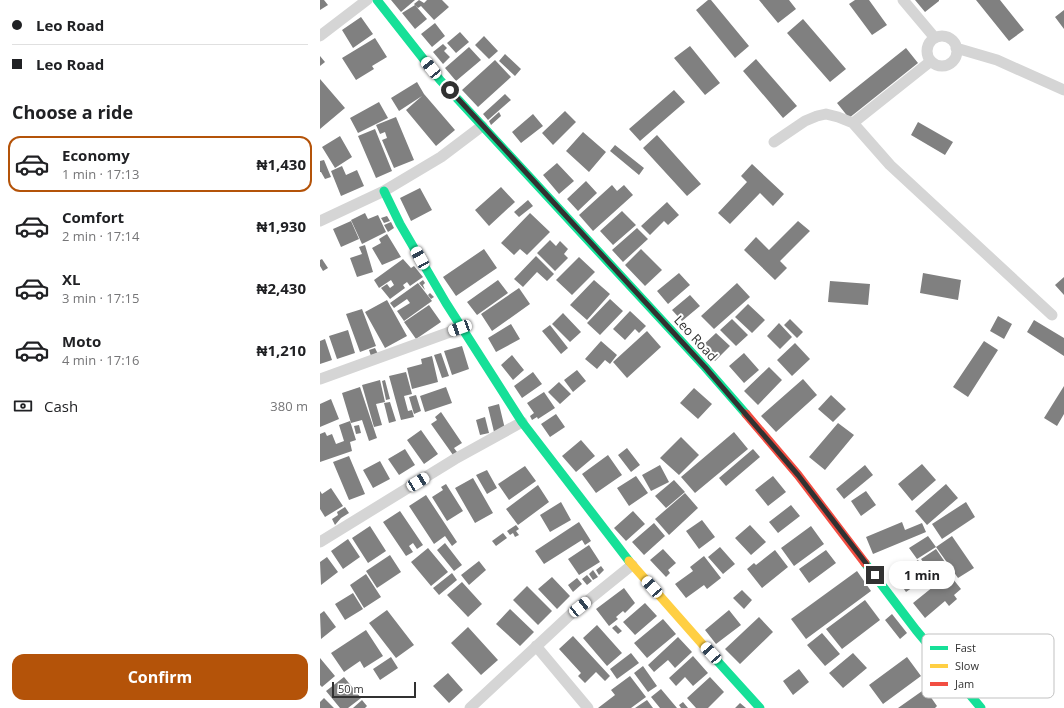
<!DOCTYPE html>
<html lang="en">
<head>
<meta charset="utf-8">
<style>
	:root { --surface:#fff; --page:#f2f2f2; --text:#202124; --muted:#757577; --line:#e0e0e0; --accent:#b45309 }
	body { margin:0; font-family:"Open Sans",sans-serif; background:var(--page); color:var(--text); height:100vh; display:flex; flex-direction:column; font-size:15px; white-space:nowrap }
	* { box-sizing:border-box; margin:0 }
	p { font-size:13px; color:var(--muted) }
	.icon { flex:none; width:22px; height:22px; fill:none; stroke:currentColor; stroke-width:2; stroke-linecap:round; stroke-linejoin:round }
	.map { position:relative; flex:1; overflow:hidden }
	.details { display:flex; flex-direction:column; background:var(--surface); width:320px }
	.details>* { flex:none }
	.top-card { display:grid; align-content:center; height:88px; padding:0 12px; background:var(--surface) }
	.scale { position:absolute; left:12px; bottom:10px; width:84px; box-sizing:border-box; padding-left:4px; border:2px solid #313131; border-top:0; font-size:11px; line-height:14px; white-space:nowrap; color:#313131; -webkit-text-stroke:3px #fff; paint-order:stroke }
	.end { position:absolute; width:18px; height:18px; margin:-9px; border:5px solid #313131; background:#fff; box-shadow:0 0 0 2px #fff }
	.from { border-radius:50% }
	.bubble { position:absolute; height:28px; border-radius:12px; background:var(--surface); box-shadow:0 2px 6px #0003; font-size:13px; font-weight:700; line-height:28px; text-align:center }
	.car { position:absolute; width:12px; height:24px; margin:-12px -6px; border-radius:5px; box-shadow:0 0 3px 1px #0007; background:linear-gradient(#fff 24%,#345 0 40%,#fff 0 76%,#345 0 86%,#fff 0) }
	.top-card b { display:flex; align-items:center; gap:14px; height:38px; font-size:15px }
	.top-card b+b { border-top:1px solid var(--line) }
	.top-card i { width:10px; height:10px; background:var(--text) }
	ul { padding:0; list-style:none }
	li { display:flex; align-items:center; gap:12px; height:56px; margin:0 8px 6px; padding:0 4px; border:2px solid transparent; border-radius:12px }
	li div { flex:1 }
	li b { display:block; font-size:15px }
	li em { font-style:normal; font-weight:700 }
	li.on { border-color:var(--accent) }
	li>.icon { width:36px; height:36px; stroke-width:1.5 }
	h2 { padding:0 12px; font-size:18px; line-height:48px }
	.pay { display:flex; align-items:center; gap:10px; height:44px; padding:0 12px; font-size:15px }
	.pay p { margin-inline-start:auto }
	.cta { display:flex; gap:8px; margin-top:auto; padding:8px 12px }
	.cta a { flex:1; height:46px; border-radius:12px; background:var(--accent); color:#fff; font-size:16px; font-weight:700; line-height:46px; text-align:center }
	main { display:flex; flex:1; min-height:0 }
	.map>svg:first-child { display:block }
</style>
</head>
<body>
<main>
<section class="details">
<div class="top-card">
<b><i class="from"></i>Leo Road</b>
<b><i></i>Leo Road</b>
</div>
<h2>Choose a ride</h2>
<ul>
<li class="on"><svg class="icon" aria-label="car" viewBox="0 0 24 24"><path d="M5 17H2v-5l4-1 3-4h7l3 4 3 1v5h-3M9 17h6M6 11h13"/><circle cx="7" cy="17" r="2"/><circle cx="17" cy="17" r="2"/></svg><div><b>Economy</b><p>1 min · 17:13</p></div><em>₦1,430</em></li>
<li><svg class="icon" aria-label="car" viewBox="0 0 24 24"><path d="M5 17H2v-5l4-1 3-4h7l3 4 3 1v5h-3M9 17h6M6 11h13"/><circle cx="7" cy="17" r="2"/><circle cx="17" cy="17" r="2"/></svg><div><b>Comfort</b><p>2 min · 17:14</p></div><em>₦1,930</em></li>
<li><svg class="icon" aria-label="car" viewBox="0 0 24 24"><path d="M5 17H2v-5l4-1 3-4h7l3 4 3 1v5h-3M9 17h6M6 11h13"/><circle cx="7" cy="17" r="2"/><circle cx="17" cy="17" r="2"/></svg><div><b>XL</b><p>3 min · 17:15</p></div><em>₦2,430</em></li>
<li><svg class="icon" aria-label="car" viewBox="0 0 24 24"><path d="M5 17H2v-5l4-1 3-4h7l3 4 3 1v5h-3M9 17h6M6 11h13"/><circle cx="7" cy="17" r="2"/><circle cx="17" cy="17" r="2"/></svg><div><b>Moto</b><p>4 min · 17:16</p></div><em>₦1,210</em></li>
</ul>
<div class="pay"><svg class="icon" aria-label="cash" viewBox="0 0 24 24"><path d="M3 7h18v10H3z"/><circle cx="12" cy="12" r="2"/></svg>Cash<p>380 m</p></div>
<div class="cta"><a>Confirm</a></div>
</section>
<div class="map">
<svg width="744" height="708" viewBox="0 0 744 708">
	<rect width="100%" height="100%" fill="#fff"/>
	<path fill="#808080" d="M0,0H4L8,5L0,10Z
		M71,0H95L81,12Z
		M99,0L104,3L107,0H122L129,7L114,20L101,6L98,8L94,4Z
		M388,0H391L429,46L415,58L376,10Z
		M439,0H469L476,9L458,23Z
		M535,0H549L567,25L552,35L529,4Z
		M595,0H619V1L605,12Z
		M656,0H680L704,30L689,41Z
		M95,5L107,19L95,29L82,13Z
		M744,10V29L735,17Z
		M41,17L53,34L33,48L22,30Z
		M483,19L526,69L510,82L467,33Z
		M115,23L125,36L112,47L101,34Z
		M140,32L149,42L136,53L127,43Z
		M164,36L178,51L169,59L155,45Z
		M55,38L67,57L52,66L54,69L36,80L22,58Z
		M123,44L127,48L124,51L130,57L123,64L113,52Z
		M370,46L400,83L385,95L354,58Z
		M149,47L161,60L136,81L125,68Z
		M586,48L598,63L529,118L517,103Z
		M185,54L201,69L195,76L179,61Z
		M0,56L5,62L0,66Z
		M436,59L477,106L463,118L423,71Z
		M175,60L191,77L158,107L142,90Z
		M0,79L25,108L0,129Z
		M97,82L104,94L135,130L116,146L86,110L102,96L79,111L71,98Z
		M354,90L365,102L320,141L309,129Z
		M185,94L191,100L168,120L163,114Z
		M59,102L68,118L38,133L30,118Z
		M245,111L256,122L233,145L222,133Z
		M179,112L181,116L171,125L169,121Z
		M213,114L223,126L201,143L192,132Z
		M76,117L94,160L74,168L62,140L67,138L65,132L60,134L56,125Z
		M598,122L633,142L625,155L591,135Z
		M55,129L72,171L56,178L38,136Z
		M263,132L286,152L269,172L246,151Z
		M337,135L381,184L367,196L323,148Z
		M20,136L32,157L15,168L2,147Z
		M295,145L324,168L319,175L290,151Z
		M4,160L11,177L5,179L1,172H0V161Z
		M237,163L254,181L239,194L223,175Z
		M432,164L464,194L453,206L440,193L410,224L398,213L427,182L421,176Z
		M22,166L26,175L37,170L44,186L21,196L11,171Z
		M266,181L277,193L258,211L247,199Z
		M292,185L297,191L304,185L313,195L273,231L259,215Z
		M181,187L195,202L169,226L155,210Z
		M100,188L112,210L91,221L80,198Z
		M208,200L213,206L199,217L194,212Z
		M347,202L359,215L348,225L344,221L330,235L321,226Z
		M302,211L316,225L293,245L280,231Z
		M45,213L48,219L58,215L66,232L42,244L31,220Z
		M210,213L230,232L207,255L200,249L194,255L181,243Z
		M67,216L70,221L64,223L61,218Z
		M31,221L39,239L21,247L13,229Z
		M478,221L490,231L460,261L467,268L455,280L424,250L436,237L449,250Z
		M71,222L74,228L68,232L64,225Z
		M317,228L328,239L303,262L292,250Z
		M67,234L81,257L62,265L52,248L61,243L59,239Z
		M230,240L236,246L240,241L248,249L244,254L248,258L235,271L217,253Z
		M45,245L53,272L37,277L30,258L42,254L39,247Z
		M164,249L177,268L136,296L123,277Z
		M321,249L342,270L325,286L305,265Z
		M216,256L234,274L227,281L217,272L203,287L194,279Z
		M259,257L275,272L252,295L236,280Z
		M2,259L8,268L3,271L0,266V260Z
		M83,259L91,268L94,266L103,277L90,286L87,282L83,285L85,288L70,299L61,288L67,284L70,288L74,285L71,280L59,288L54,280Z
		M359,273L370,285L348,304L337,291Z
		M603,273L641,280L638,300L600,293Z
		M744,277V295L735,285Z
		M103,280L105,283L103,285L105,290L99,283Z
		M178,280L188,293L157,315L147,302Z
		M274,280L290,294L267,320L250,305Z
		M510,281L550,284L548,305L508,302Z
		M98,283L112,301L84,321L77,311L90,303L87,299L74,308L70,303Z
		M417,283L430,297L394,329L381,316Z
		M199,288L210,304L172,331L161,314Z
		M110,293L114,297L111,299L108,295Z
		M370,295L380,306L362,321L352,310Z
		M290,299L303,311L280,335L267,323Z
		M67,300L87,336L65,348L45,312Z
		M428,304L445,320L432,333L415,317Z
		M109,305L121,322L96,339L84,322Z
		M42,309L56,346L40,352L26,314Z
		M310,311L326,326L319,333L315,329L305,340L293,329Z
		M243,313L261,332L250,342L232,324Z
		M678,316L692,324L684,339L670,331Z
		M412,319L428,335L416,346L400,330Z
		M470,319L483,332L477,338L464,325Z
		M714,320L744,338V356L707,332Z
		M459,323L472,337L460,349L447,336Z
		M191,324L200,339L176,352L168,338Z
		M230,325L248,348L241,354L222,331Z
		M28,330L35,353L17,359L9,336Z
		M327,331L341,347L307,378L293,362Z
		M396,333L410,346L395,361L381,347Z
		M5,339L12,360L0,364V341Z
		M281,341L297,355L290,364L285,360L277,369L265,359Z
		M664,341L678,350L648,397L633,387Z
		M475,343L490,359L472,376L457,360Z
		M142,346L149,369L132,375L124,351Z
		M55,348L58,354L51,356L49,350Z
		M121,353L129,376L122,378L114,355Z
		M424,353L439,370L424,383L409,366Z
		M192,355L204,370L193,380L181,365Z
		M112,356L118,382L92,389L87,368L102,364L101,359Z
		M449,367L462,380L438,405L424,391Z
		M257,370L266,381L253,392L244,380Z
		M86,372L92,394L84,396L88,411L92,410L94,417L81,420L69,376Z
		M213,372L222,384L202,398L194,386Z
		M483,379L497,395L456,432L441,416Z
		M60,380L65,402L56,404L62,425L54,427L42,385Z
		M65,380L70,399L66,400L62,381Z
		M239,382L251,394L240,404L228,392Z
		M744,386V414L737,426L724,418Z
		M40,387L57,438L49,441L42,420L31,423L22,393Z
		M126,387L132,403L105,412L100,396Z
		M374,388L392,404L378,419L360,403Z
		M224,392L235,408L218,419L217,417L212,420L210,416L214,413L207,403Z
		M96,395L101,411L94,414L89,397Z
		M511,395L526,409L513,422L498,409Z
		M11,399L19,419L0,427V404Z
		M70,402L76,421L69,423L64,403Z
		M179,404L185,429L174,432L168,407Z
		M121,412L142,443L134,448L137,452L133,455L111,424L117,420L115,417Z
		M236,414L245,427L230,437L221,424Z
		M165,417L169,433L160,435L156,420Z
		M30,421L36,440L30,442L32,451L0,462V434L5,432L7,436L12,434L16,444L24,441L19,425Z
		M518,423L534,435L505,470L489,457Z
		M39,425L41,433L36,434L34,426Z
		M101,430L118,454L104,464L87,440Z
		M414,432L428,449L375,493L361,477Z
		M361,437L379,455L359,475L340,458Z
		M261,440L275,456L256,472L242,456Z
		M307,448L320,465L311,472L298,455Z
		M85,449L95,465L79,475L68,459Z
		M433,449L440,457L406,486L399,478Z
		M288,455L302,475L276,493L262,474Z
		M29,456L45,494L29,500L13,462Z
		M60,461L70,479L53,488L43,470Z
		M602,464L616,480L592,501L578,484Z
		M340,465L349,482L331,491L322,475Z
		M545,465L553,475L524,499L516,489Z
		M205,466L216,481L189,500L178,484Z
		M167,470L177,488L167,494L156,475Z
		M316,476L328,493L309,506L297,488Z
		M453,476L466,492L448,506L435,490Z
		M153,478L173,513L155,523L135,488Z
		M354,480L365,492L346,508L335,496Z
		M126,484L143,511L127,521L112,497L123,490L121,487Z
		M626,484L638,498L607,525L595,511Z
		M218,485L229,502L198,525L186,509Z
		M11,488L23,506L5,517L0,509V491L2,494Z
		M546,491L556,505L541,516L531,501Z
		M365,493L378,508L349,535L335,519Z
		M106,495L137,542L132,546L125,536L114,544L89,506Z
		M241,502L251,520L230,532L220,515Z
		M646,502L655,517L622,539L612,524Z
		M471,505L480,516L458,533L449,522Z
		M25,507L29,513L21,518L15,525L12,519L18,515L17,512Z
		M80,511L103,545L97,549L93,543L89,546L93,552L86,556L63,522Z
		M313,511L325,524L306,541L294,528Z
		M382,520L395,537L379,549L366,531Z
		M259,522L271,541L265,545L262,540L224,564L215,551Z
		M582,522L585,530L602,523L606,532L553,554L546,537Z
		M334,523L345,536L324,555L312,542Z
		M196,525L199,529L196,531L199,535L195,537L193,533L190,535L187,531Z
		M430,525L446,542L431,555L415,538Z
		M50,526L66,551L48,563L32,538Z
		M491,526L504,544L474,566L461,548Z
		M183,533L187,538L176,546L172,541Z
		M608,536L616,547L632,536L654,568L638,578L616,547L597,559L589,548Z
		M28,539L40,557L23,569L11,551Z
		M125,543L142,565L134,571L117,550Z
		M269,545L280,562L259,575L248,559Z
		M400,547L415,564L403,574L388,557Z
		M108,548L128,572L111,586L91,562Z
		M343,549L356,563L348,570L350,573L346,577L330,560Z
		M616,549L627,565L612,575L601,559Z
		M455,550L468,567L442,588L427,569L434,563L436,565Z
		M506,550L516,563L489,583L479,569Z
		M70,555L81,572L57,588L46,571Z
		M384,556L401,578L387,589L384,585L366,598L355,584L373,571L370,567Z
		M7,557L18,572L1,585L0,562Z
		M598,560L609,576L586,592L575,576Z
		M159,561L166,570L149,585L141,575Z
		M281,566L284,570L279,575L276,570Z
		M273,570L278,577L273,580L269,574Z
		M537,571L551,591L486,639L471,619Z
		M132,573L137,580L119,595L113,588Z
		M46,574L61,597L44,608L30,585Z
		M629,574L641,589L634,595L637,599L629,606L625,601L605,618L593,603Z
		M267,575L272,581L267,585L262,579Z
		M232,577L250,596L237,609L218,589Z
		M257,578L262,584L253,592L248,585Z
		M142,582L162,604L148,617L127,595Z
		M207,586L232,611L218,625L193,600Z
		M304,588L315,603L305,613L303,611L296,617L298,619L289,626L276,609Z
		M422,590L432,600L424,609L413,598Z
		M33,593L43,609L25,620L15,604Z
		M545,600L560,620L522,649L506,629Z
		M325,603L337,616L315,635L303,622Z
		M190,609L214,632L200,646L176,624Z
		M67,610L94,645L76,658L49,623Z
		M409,610L421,625L396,644L385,630Z
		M4,611L16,627L1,639L0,614Z
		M572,614L587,633L580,639L565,620Z
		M439,617L453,632L420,664L405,649Z
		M343,619L356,634L327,658L314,643Z
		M277,625L302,653L287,666L263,638Z
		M296,625L302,631L298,634L292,628Z
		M148,627L178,660L161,675L131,643Z
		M46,630L63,656L44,668L40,661L24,672L11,653Z
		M502,633L520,654L505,666L487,645Z
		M253,636L290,676L285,681L276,672L265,683L258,676L261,673L239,649Z
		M358,637L372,652L355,668L348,660L334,672L328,665Z
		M311,653L319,663L297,679L290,669Z
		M533,653L547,668L523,688L509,673Z
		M373,656L388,673L373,686L365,677L356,686L349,678Z
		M71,657L78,668L60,680L53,669Z
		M587,657L601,676L563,704L549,685Z
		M0,658L15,676L2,687L0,685Z
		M323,666L337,686L328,692L314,673Z
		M479,669L489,682L473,695L463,681Z
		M128,673L143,690L129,703L113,686Z
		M310,676L326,697L311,708H278L295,695L291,690Z
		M24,677L41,698L28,708H20L6,691Z
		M390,677L404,692L388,708H376L367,698Z
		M341,689L357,708H340L331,697Z
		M605,689L617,706L615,708H578Z
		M4,698L14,708H0V702Z
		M42,700L47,706L45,708H33Z
		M327,700L333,708H315Z
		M363,702L368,708H361L359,705Z
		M420,703L426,708H415Z"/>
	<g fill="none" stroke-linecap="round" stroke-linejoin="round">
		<path stroke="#d5d5d5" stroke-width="11" d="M583,0L615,38
			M0,36L47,0
			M607 51a15 15 0 1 1 30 0a15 15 0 1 1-30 0Z
			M636,48L677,60L744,90
			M533,123L611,61
			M454,142L485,121L497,116L506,114L518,117L533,123L570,165L732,315
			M0,221L64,191L121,157L162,126
			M0,379L141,328
			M0,542L135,459L202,422
			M216,646L268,708
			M150,708L250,615L312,565"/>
		<path stroke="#16e098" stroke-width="9" d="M57,0L120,80L385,367L426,414
			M64,191L80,224L126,303L202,422L309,561
			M545,563L596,630L661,708
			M391,654L440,708"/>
		<path stroke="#ffcf43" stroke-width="9" d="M309,561L391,654"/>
		<path stroke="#f24e42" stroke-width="9" d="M426,414L478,475L545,563"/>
	</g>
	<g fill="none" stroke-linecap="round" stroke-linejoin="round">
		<path stroke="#313131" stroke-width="5" d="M130,90L385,367L478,475L555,575"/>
	</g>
	<g text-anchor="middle" stroke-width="4" stroke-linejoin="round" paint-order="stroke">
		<g font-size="13" fill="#313131" stroke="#fff">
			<text transform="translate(376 338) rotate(47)" y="5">Leo Road</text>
		</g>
	</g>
	<rect x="602" y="634" width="132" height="64" rx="6" fill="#fff" stroke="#c1c1c1" stroke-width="1"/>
	<rect x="610" y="646" width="18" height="4" fill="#16e098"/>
	<rect x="610" y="664" width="18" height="4" fill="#ffcf43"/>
	<rect x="610" y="682" width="18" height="4" fill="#f24e42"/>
	<g font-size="11" fill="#313131">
		<text x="635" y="652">Fast</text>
		<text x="635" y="670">Slow</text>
		<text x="635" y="688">Jam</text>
	</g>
</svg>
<div class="scale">50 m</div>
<i class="end from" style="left:130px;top:90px"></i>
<i class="end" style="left:555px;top:575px"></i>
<div class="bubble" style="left:569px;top:561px;width:66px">1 min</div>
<i class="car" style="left:111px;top:68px;rotate:321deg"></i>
<i class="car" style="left:100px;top:258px;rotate:331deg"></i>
<i class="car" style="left:140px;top:328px;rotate:250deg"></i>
<i class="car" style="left:98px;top:482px;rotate:59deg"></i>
<i class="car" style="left:332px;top:587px;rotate:318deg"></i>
<i class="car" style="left:260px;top:607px;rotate:51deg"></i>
<i class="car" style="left:391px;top:653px;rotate:318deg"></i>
</div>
</main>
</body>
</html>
